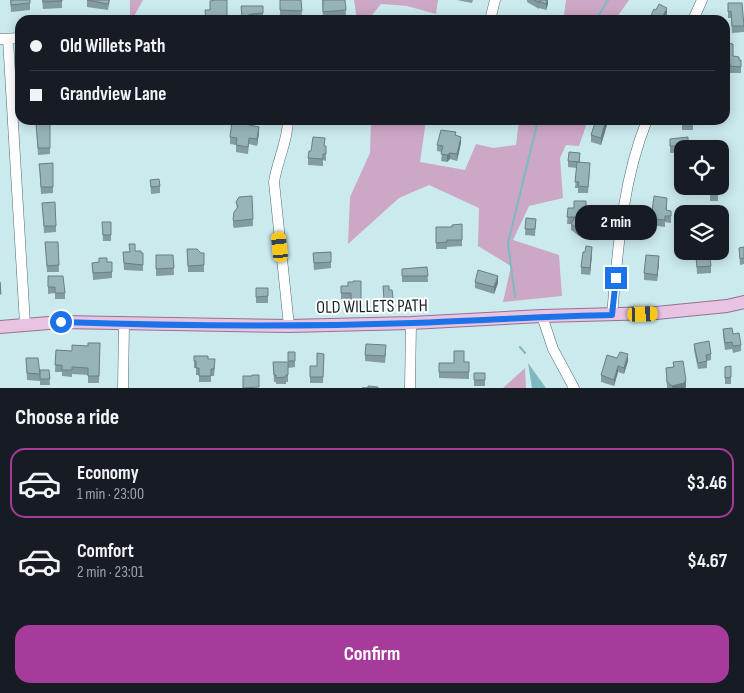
<!DOCTYPE html>
<html lang="en">
<head>
<meta charset="utf-8">
<style>
	:root { --surface:#171b24; --page:#242831; --text:#f1f3f6; --muted:#9ea1a6; --line:#363941; --accent:#a73b9b }
	body { margin:0; font-family:"Sofia Sans Condensed",sans-serif; background:var(--page); color:var(--text); height:100vh; display:flex; flex-direction:column; font-size:19px; white-space:nowrap }
	* { box-sizing:border-box; margin:0 }
	p { font-size:16px; color:var(--muted) }
	.icon { flex:none; width:28px; height:28px; fill:none; stroke:currentColor; stroke-width:2; stroke-linecap:round; stroke-linejoin:round }
	.map { position:relative; height:388px; overflow:hidden }
	.side { display:flex; flex-direction:column; background:var(--surface); flex:1 }
	.side>* { flex:none }
	.top-card { position:absolute; left:15px; top:15px; width:715px; height:110px; border-radius:15px; box-shadow:0 2px 12px #0003; display:grid; align-content:center; height:110px; padding:0 15px; background:var(--surface) }
	.controls { position:absolute; left:674px; top:140px; display:grid; gap:10px }
	.controls a { display:grid; place-items:center; width:55px; height:55px; border-radius:10px; background:var(--surface); box-shadow:0 2px 12px #0003; font-size:25px }
	.end { position:absolute; width:22px; height:22px; margin:-11px; border:6px solid #1a73e8; background:#fff; box-shadow:0 0 0 2px #fff }
	.from { border-radius:50% }
	.bubble { position:absolute; height:35px; border-radius:15px; background:var(--surface); box-shadow:0 2px 12px #0003; font-size:16px; font-weight:700; line-height:35px; text-align:center }
	.car { position:absolute; width:15px; height:30px; margin:-15px -8px; border-radius:6px; box-shadow:0 0 4px 1px #0007; background:linear-gradient(#f5c518 24%,#345 0 40%,#f5c518 0 76%,#345 0 86%,#f5c518 0) }
	.top-card b { display:flex; align-items:center; gap:18px; height:48px; font-size:19px }
	.top-card b+b { border-top:1px solid var(--line) }
	.top-card i { width:12px; height:12px; background:var(--text) }
	ul { padding:0; list-style:none }
	li { display:flex; align-items:center; gap:15px; height:70px; margin:0 10px 8px; padding:0 5px; border:2px solid transparent; border-radius:15px }
	li div { flex:1 }
	li b { display:block; font-size:19px }
	li em { font-style:normal; font-weight:700 }
	li.current { border-color:var(--accent) }
	li>.icon { width:45px; height:45px; stroke-width:1.5 }
	h2 { padding:0 15px; font-size:22px; line-height:60px }
	.cta { display:flex; gap:10px; margin-top:auto; padding:10px 15px }
	.cta a { flex:1; height:58px; border-radius:15px; background:var(--accent); color:#fff; font-size:20px; font-weight:700; line-height:58px; text-align:center }
	.map>svg:first-child { display:block }
</style>
</head>
<body>
<div class="map">
<svg width="744" height="388" viewBox="0 0 744 388">
	<rect width="100%" height="100%" fill="#cbeaee"/>
	<path fill="#cda7c6" d="M130,0H143L132,20H130Z
		M354,0H438L436,14L407,6L381,4L368,20H357Z
		M566,0H629L615,20H557L564,15Z
		M371,120H426L420,162L465,170L476,144L493,148L516,145L519,120H588L579,146L566,145L560,158L563,198L529,206L513,240L559,255L562,296L503,302L511,266L478,246L479,208L429,185L399,198L348,244L350,197L370,153Z
		M525,368L526,388H503Z"/>
	<path fill="#7dbac0" d="M528,363L546,388H547H532Z"/>
	<g fill="none" stroke-linecap="round" stroke-linejoin="round">
		<path stroke="#7dbac0" stroke-width="2" d="M596,20L608,0
			M515,297L508,243L538,120
			M520,347L525,353"/>
		<defs>
			<path id="minor" d="M490,20L495,0
				M693,20L702,0
				M0,39L20,38
				M8,39L25,324
				M288,120C288,141 277,161 274,182L289,326
				M612,315C618,249 622,182 647,120
				M542,316L553,349L574,388
				M123,388L124,324
				M410,388L411,323"/>
			<path id="major" d="M0,327L61,322L289,326L411,323L542,316L656,313L727,306L744,302"/>
		</defs>
		<use href="#minor" stroke="#506c6f" stroke-width="11"/>
		<use href="#major" stroke="#947292" stroke-width="14"/>
		<use href="#minor" stroke="#fff" stroke-width="10"/>
		<use href="#major" stroke="#e8c4e2" stroke-width="12"/>
	</g>
	<path fill="#829c9f" d="M10,0H30V10L11,12Z
		M42,0H62V8L43,9Z
		M87,0H110L108,10L87,7Z
		M227,0V20H205Z
		M280,0H301L302,17L280,16Z
		M322,0H345L346,17L323,18Z
		M457,0H473L472,3Z
		M527,0H548V4L546,10L539,8V9L527,2Z
		M728,3L744,26V32L732,33L731,18H728Z
		M241,6H263V20H242Z
		M725,40L733,56L739,60H741V73H730V69H725Z
		M607,120V125L601,145L591,142V135Z
		M682,120H693V130H682Z
		M50,123V154L38,155L36,124Z
		M259,133L257,146L249,144L248,154L236,152V145L230,144V137Z
		M456,136L461,143L457,161L450,159L447,162L441,161L442,152L437,151V145Z
		M688,137V149H682V168L676,169L675,153H670V139Z
		M324,146L326,152V161L323,160V166L308,165V158L311,151Z
		M580,153V163L590,170L588,193H578V188H575L577,168L568,167V161Z
		M53,163V193L41,194L39,164Z
		M150,180L160,186V193L151,194Z
		M710,186H718V201H710Z
		M236,202L253,219V226L234,228L233,226V220L237,209Z
		M42,203L56,226V232L44,233Z
		M667,204V210L671,217V223L665,222V227L651,225V219Z
		M568,208L586,226L579,236L571,230V224H567Z
		M526,218L536,219L535,236L525,235Z
		M102,222H111V241H103Z
		M462,224V246L447,247V249H436V227H452Z
		M45,242H58L59,272H47Z
		M744,247V264L740,265L739,248Z
		M187,249L201,253H204V272H188Z
		M135,251L143,253V271L124,270L123,252Z
		M331,252V268L314,270L313,253Z
		M592,254L590,275L581,274V267Z
		M156,255H173L174,275L156,276Z
		M696,258L711,266V273L697,274Z
		M107,262L112,272V278L93,280L92,263Z
		M659,263L657,281L644,280V273Z
		M427,267L428,282H402V269Z
		M48,276L65,293V299H55V293L48,294Z
		M361,281V308H351V299H341V286H348L353,282Z
		M475,282L498,283L494,294L475,288Z
		M383,286L389,290H392L393,305H384Z
		M256,288H268V303H256Z
		M723,329L733,334L741,345V351L733,353L732,349L725,350L723,335Z
		M100,343L99,383H88V375L72,374V377L62,376V372H55L56,350L72,351L88,346Z
		M694,344L711,354V360L707,361V368L698,369L694,350Z
		M288,352H295V367L288,368Z
		M386,352L385,363L365,361V355Z
		M324,354L323,383H310V366H317Z
		M194,356L208,359L215,365L214,376H211V382H199V375H196V368H194Z
		M26,358L40,374V381L27,380Z
		M617,358L628,361L624,374L618,372L614,386L601,382V375Z
		M273,362H288V382H286V384H276V382H274Z
		M464,362H469V379L439,378V363H454Z
		M673,362L686,387L685,388H667L666,368L673,367Z
		M725,367L731,377V384H725Z
		M40,370H49L50,385H40Z
		M474,373H485V386H474Z"/>
	<path fill="#6a7f82" d="M547,0H548V4L546,10V4Z
		M667,8V14L664,20H661Z
		M253,14V20H248V15Z
		M606,120L607,125L601,145V138Z
		M259,127V133L257,146V139Z
		M461,137V143L457,161V154Z
		M450,153V159L447,162V155Z
		M586,208V226L579,236V229Z
		M592,247V254L590,275V268Z
		M659,256V263L657,281V275Z
		M498,276V283L494,294V287Z
		M628,354V361L624,374V368Z
		M618,366V372L614,386V380Z
		M686,380V387L685,388H672V386Z"/>
	<path fill="#97b5b9" stroke="#6a7f82" d="M11,0H30V3L11,5Z
		M43,0H62V1L43,2Z
		M87,0H109L108,4Z
		M216,0H227V17L206,20L205,10H210V1Z
		M280,0H301L302,11L280,10Z
		M323,0H345L346,10L323,12Z
		M534,0H547L546,4L539,1V3Z
		M728,3H742L744,26H732L731,11L728,12Z
		M659,4L667,8L661,20H649L654,9L656,10Z
		M241,6H263V13L253,14L248,15V17H242Z
		M173,17V18H180V20H162Z
		M725,40H727V43L733,44V56L739,57V60H741V67L730,66V63L725,62Z
		M596,120H606L601,138L591,135Z
		M682,120H693V123L682,124Z
		M232,121L259,127L257,139L249,138L248,147L236,145L237,138L230,137Z
		M50,123V148H38L36,124Z
		M441,130L456,132L455,135L461,137L457,154L450,153L447,155L441,154L443,146L437,145Z
		M313,137L325,138L324,146H326V154H323V159L308,158L309,151H311Z
		M688,137V143H686L687,149H682V162H676L675,146H670V139Z
		M569,152L580,153L579,162L568,161Z
		M577,162L590,163L588,187L578,186L579,182H575Z
		M53,163V187H41L40,171L39,164Z
		M159,179L160,186L151,187L150,180Z
		M710,186H718V194H710Z
		M252,196L253,219L234,221L233,220L234,212L238,207L236,202L239,197Z
		M654,196L667,198L666,210L671,211V216H665V220L651,219Z
		M574,201H586V219L579,229L571,224L575,217H567L568,208H574Z
		M55,202L56,226H44L42,203Z
		M526,218L536,219L535,229H525Z
		M102,222H111V235H103Z
		M462,224V240H447V242L436,243V227H452V225Z
		M45,242H58L59,265L47,266Z
		M129,244H135V251H141V253H143V265L124,263L123,252H130Z
		M586,246L592,247L590,268L581,267L583,252H585Z
		M744,247V258L740,259L739,248Z
		M187,249H197L201,253H204V265L188,266Z
		M331,252V262L314,263L313,253Z
		M156,255H173L174,268L156,269Z
		M646,255L659,256L657,275L644,273Z
		M710,257L711,266L697,267L696,258Z
		M99,258H107V262H112V272L93,273L92,263L99,262Z
		M427,267L428,276H402V269Z
		M478,270L498,276L494,287L475,282Z
		M48,276H63L65,293H55V287H48Z
		M353,281H361V301H351V293H341V286H348V282H353Z
		M0,282L1,294H0Z
		M383,286H389V290H392L393,298L384,299Z
		M256,288H268V296L256,297Z
		M732,328L733,334L739,333L741,345L733,346L732,342L725,343L723,329Z
		M709,341L711,354L706,355L707,361L698,363L694,344Z
		M88,343H100L99,376H88V368L72,367V370H62V365H55L56,350L72,351V345L88,346Z
		M366,344L386,345L385,356L365,355Z
		M454,351H464V362H469V372H439V363H454Z
		M288,352H295V361H288Z
		M620,352L628,354L624,368L618,366L614,380L601,375L607,355L617,358Z
		M317,353L324,354L323,377H310V366H317Z
		M194,356H208V359H215L214,369H211V376H199V368H196V361H194Z
		M26,358H38L40,374L27,373Z
		M683,361L686,380L684,383L672,386L667,382L666,368L674,367L673,362Z
		M273,362H288V375H286V377L276,378V375H274Z
		M731,366V377L725,378V367Z
		M40,370H49L50,379H40Z
		M474,373H485V380H474Z
		M252,375H259V387L243,388V376H252Z
		M368,386L378,387V388H362H368Z"/>
	<g fill="none" stroke-linecap="round" stroke-linejoin="round">
		<path stroke="#1a73e8" stroke-width="6" d="M61,322C178,326 296,327 412,323C479,321 545,316 612,315L616,278"/>
	</g>
	<g text-anchor="middle" stroke-width="4" stroke-linejoin="round" paint-order="stroke">
		<g font-size="18" fill="#172324" stroke="#fff">
			<text transform="translate(372 306) rotate(-1)" y="6">OLD WILLETS PATH</text>
		</g>
	</g>
</svg>
<div class="controls">
<a><svg class="icon" aria-label="locate" viewBox="0 0 24 24"><circle cx="12" cy="12" r="6"/><path d="M12 2v4M12 18v4M2 12h4M18 12h4"/></svg></a>
<a><svg class="icon" aria-label="layers" viewBox="0 0 24 24"><path d="M12 4l9 5-9 5-9-5zM3 14l9 5 9-5"/></svg></a>
</div>
<i class="end from" style="left:61px;top:322px"></i>
<i class="end" style="left:616px;top:278px"></i>
<div class="bubble" style="left:575px;top:205px;width:82px">2 min</div>
<i class="car" style="left:280px;top:247px;rotate:354deg"></i>
<i class="car" style="left:643px;top:314px;rotate:88deg"></i>
<div class="top-card">
<b><i class="from"></i>Old Willets Path</b>
<b><i></i>Grandview Lane</b>
</div>
</div>
<section class="side">
<h2>Choose a ride</h2>
<ul>
<li class="current"><svg class="icon" aria-label="car" viewBox="0 0 24 24"><path d="M5 17H2v-5l4-1 3-4h7l3 4 3 1v5h-3M9 17h6M6 11h13"/><circle cx="7" cy="17" r="2"/><circle cx="17" cy="17" r="2"/></svg><div><b>Economy</b><p>1 min · 23:00</p></div><em>$3.46</em></li>
<li><svg class="icon" aria-label="car" viewBox="0 0 24 24"><path d="M5 17H2v-5l4-1 3-4h7l3 4 3 1v5h-3M9 17h6M6 11h13"/><circle cx="7" cy="17" r="2"/><circle cx="17" cy="17" r="2"/></svg><div><b>Comfort</b><p>2 min · 23:01</p></div><em>$4.67</em></li>
</ul>
<div class="cta"><a>Confirm</a></div>
</section>
</body>
</html>
